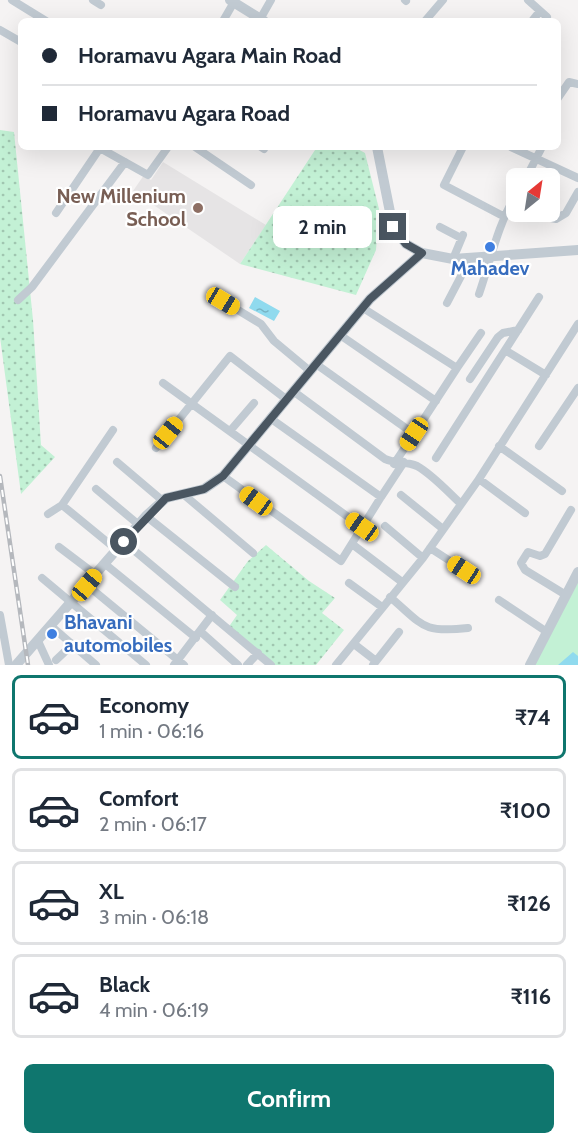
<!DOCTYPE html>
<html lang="en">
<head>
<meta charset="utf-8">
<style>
	:root { --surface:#fff; --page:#f6f6f7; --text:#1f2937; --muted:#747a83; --line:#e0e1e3; --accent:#0f766e }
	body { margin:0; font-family:Cabin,sans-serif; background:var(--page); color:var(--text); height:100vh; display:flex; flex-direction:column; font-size:22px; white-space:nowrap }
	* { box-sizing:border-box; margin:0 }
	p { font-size:20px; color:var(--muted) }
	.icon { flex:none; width:33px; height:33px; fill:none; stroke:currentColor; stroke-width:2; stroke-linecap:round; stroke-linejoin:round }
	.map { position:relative; height:665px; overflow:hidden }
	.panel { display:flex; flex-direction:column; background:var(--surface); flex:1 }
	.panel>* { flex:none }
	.guide { position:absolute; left:18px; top:18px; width:543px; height:132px; border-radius:9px; box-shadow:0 6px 24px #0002; display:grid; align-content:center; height:132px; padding:0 24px; background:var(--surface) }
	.needle { width:39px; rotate:30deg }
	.buttons { position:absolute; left:506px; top:168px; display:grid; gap:12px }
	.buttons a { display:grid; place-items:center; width:54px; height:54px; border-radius:9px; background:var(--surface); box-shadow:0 6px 24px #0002; font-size:30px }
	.end { position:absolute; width:27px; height:27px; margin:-14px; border:8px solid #4a5661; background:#fff; box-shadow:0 0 0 3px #fff }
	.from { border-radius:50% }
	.bubble { position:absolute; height:42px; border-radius:9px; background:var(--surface); box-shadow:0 6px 24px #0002; font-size:20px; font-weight:700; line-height:42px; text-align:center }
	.car { position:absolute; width:18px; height:36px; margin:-18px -9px; border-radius:8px; box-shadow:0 0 4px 2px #0007; background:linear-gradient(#f5c518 24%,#345 0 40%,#f5c518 0 76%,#345 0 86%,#f5c518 0) }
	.guide b { display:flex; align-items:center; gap:21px; height:57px; font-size:22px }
	.guide b+b { border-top:2px solid var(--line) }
	.guide i { width:15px; height:15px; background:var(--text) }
	ul { padding:10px 0 0; list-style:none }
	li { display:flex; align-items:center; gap:18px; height:84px; margin:0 12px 9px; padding:0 12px; border:3px solid var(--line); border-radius:9px }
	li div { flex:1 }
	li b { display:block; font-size:22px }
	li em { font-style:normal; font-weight:700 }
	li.current { border-color:var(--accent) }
	li>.icon { width:54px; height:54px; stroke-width:1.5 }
	.cta { display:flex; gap:12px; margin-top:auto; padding:12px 24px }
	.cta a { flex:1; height:69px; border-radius:9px; background:var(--accent); color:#fff; font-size:24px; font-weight:700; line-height:69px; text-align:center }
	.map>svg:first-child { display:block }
</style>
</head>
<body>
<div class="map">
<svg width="578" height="665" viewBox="0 0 578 665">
	<defs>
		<pattern id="grass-dots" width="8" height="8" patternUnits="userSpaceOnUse" patternTransform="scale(1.5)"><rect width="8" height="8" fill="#c3f1d5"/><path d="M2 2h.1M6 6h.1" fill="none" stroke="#a0c6b0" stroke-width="1.8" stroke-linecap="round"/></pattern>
		<pattern id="water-ripples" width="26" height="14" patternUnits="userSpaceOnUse" patternTransform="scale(1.5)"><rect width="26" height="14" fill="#90daee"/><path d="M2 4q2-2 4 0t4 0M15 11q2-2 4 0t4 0" fill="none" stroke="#78b4c4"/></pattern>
	</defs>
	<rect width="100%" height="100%" fill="#f5f3f3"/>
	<path fill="#e6e4e5" d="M163,162L266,225L240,264L133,191L144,175L151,180Z"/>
	<path fill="url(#grass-dots)" d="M0,130L14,132L33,320L41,445L55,457L21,494L0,337Z
		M317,147H354L365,153L379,209L376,250L356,295L240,264Z
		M266,545L309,581L335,598L322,613L344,630L316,665H274L228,628L237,615L220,600L248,561Z"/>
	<path fill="#c3f1d5" d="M578,582V665H534Z"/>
	<path fill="url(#water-ripples)" d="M255,297L280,311L274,321L249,308Z
		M573,652L578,656V665H558Z"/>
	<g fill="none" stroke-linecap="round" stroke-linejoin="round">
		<path stroke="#c1cad2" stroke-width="8" d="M12,0L46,21
			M93,0L101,5
			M405,0L406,1
			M528,0L547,17
			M223,21L234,2
			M259,21L271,0
			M425,21L443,0
			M532,21L540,11
			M0,30L21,42
			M558,98L569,82L578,84
			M98,147L148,175L168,147
			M195,147L251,185
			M261,147L264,149
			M463,147L444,185L503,216
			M511,147L578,178
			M526,178L542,147
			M56,213L100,148
			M545,217L556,219L566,213L578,192
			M440,227L461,238
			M453,259L463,235
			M479,294C491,259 497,227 516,194
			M18,300L32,287L125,162
			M223,301L261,324L274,341L310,371
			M447,303L470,259
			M340,335L436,401
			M505,350L546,375
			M316,364L414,434L457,368L363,308
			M457,368L481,333
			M470,379L498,337L503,333L518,330
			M163,383L362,527
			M293,391L385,459C396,464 406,461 417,466C433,475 448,492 461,504
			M230,431L254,403
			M499,446L562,491
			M539,446L578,388
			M156,448L230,356L286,399
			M436,458L539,297
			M117,462L163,501
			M394,464L414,434
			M223,476L341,561L381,497L270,418
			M479,479L525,513
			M96,489L139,525
			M183,494L253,553
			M401,495L443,529
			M381,497L404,462
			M62,505L117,550
			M48,514L62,505L113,430
			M146,516L235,587
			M385,526L423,558
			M124,542L271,665
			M352,544L402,582
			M59,547L96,575
			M430,548L464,570
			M105,564L196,638
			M42,578L146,665
			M349,583L382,607
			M87,585L184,665
			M566,595L525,570L521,563L528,552L540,556L545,554L571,510
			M390,597C424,626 422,633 468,628
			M499,600L547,632
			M0,615L9,665
			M51,626L96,665
			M201,632L238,665
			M38,641L49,665
			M354,644L376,661
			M56,660L73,644
			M174,665L212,615
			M247,665L258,653
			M336,665L423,558L479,479L578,324
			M373,665L399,632"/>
		<path stroke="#c1cad2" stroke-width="10" d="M230,0L264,21
			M377,147L393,227L406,244L422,253L453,259L578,250
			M16,665L146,516L166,498L204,489L223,476L370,299L422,253
			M530,665L578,572"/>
		<defs>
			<path id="rail" d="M0,476L28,665"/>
		</defs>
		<use href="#rail" stroke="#b5b8bd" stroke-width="4.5"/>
		<use href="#rail" stroke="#fff" stroke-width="2" stroke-dasharray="7" stroke-linecap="butt"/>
	</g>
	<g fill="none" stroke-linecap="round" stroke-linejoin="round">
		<path stroke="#4a5661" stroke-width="8" d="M124,542L166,498L204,489L223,476L370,299L422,253L406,244L393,227"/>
	</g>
	<circle fill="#8d6e63" stroke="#fff" stroke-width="2" cx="198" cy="208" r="6"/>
	<g fill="#3f7fe0" stroke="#fff" stroke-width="2">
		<circle cx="490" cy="247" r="6"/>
		<circle cx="52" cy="634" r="6"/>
	</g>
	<g text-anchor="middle" stroke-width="4.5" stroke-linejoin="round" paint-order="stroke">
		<g font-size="20" font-weight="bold" fill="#785e54" stroke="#fff" text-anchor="end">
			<text x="186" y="203">New Millenium<tspan x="186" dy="23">School</tspan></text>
		</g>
		<g font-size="20" font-weight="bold" fill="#366cbe" stroke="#fff">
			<text x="490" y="275">Mahadev</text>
			<text x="64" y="629" text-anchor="start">Bhavani<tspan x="64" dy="23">automobiles</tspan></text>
		</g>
	</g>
</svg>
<div class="buttons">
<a><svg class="needle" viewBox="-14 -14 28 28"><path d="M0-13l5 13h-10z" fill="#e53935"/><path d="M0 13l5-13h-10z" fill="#747a83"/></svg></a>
</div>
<i class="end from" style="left:124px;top:542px"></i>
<i class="end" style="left:393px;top:227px"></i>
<div class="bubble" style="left:273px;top:206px;width:99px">2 min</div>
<i class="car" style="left:223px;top:301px;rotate:121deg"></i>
<i class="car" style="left:168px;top:433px;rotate:39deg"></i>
<i class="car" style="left:414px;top:434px;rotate:214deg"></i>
<i class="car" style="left:256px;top:501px;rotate:306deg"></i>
<i class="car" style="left:362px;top:527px;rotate:305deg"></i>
<i class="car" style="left:464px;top:570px;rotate:303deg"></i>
<i class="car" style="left:87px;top:585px;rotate:40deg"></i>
<div class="guide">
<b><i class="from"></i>Horamavu Agara Main Road</b>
<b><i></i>Horamavu Agara Road</b>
</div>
</div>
<section class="panel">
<ul>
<li class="current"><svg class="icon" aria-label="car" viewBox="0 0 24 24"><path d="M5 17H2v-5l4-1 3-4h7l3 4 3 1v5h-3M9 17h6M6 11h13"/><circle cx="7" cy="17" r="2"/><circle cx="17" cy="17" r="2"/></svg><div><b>Economy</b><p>1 min · 06:16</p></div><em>₹74</em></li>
<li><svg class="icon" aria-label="car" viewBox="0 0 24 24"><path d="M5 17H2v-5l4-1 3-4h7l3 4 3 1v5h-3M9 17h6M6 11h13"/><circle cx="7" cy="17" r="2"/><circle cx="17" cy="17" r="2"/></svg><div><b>Comfort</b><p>2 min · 06:17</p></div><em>₹100</em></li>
<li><svg class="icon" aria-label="car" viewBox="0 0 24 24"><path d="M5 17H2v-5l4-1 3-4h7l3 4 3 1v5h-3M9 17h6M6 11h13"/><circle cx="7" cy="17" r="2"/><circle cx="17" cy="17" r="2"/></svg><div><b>XL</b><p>3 min · 06:18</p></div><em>₹126</em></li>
<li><svg class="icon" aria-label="car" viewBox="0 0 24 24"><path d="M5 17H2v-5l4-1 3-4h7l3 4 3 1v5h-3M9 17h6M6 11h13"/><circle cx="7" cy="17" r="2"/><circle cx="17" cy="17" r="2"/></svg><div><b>Black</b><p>4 min · 06:19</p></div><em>₹116</em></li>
</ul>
<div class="cta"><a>Confirm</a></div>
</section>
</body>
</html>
